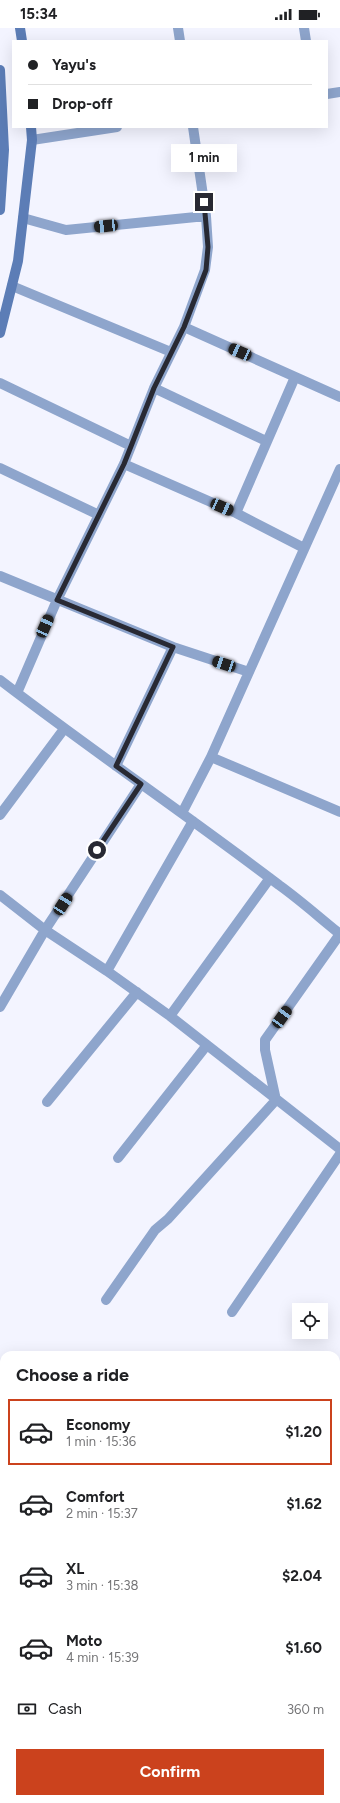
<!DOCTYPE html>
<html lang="en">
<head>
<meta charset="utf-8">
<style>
	:root { --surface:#fff; --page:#f6f6f6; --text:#202124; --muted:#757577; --line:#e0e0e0; --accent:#cb421d }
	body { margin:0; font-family:Figtree,sans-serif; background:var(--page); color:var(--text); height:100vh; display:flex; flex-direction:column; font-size:15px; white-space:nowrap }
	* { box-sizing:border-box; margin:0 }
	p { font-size:13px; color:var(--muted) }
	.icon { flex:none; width:22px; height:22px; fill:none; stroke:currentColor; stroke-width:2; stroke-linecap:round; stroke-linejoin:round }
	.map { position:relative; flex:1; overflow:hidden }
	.panel { position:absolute; left:0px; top:1323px; width:340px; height:452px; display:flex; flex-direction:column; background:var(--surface); border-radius:12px 12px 0 0; box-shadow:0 4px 16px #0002 }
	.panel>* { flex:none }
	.top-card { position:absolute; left:12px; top:12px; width:316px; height:88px; border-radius:0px; box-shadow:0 4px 16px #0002; display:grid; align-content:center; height:88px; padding:0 16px; background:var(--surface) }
	.controls { position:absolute; left:292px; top:1275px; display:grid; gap:8px }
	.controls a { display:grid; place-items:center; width:36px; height:36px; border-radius:0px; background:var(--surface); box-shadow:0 4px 16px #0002; font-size:20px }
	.end { position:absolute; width:18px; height:18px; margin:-9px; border:5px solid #282933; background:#fff; box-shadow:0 0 0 2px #fff }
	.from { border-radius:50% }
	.bubble { position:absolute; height:28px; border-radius:0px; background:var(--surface); box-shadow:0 4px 16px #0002; font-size:13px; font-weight:700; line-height:28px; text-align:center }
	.car { position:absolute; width:12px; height:24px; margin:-12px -6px; border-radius:5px; box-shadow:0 0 3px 1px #0007; background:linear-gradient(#222 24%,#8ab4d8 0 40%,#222 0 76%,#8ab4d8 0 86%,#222 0) }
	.top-card b { display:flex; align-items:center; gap:14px; height:38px; font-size:15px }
	.top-card b+b { border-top:1px solid var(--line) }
	.top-card i { width:10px; height:10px; background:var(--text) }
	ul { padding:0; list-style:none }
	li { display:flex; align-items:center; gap:12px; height:66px; margin:0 8px 6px; padding:0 8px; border:2px solid transparent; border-radius:0px }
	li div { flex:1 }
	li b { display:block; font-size:15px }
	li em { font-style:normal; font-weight:700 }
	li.active { border-color:var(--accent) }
	li>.icon { width:36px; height:36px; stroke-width:1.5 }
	h2 { padding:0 16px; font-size:18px; line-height:48px }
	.pay { display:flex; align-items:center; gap:10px; height:44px; padding:0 16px; font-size:15px }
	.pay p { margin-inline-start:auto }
	.cta { display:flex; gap:8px; margin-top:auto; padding:8px 16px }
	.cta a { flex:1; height:46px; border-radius:0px; background:var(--accent); color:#fff; font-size:16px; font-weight:700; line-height:46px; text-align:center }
	.status { display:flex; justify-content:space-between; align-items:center; height:28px; padding:0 20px; background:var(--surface); direction:ltr }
	.status svg { height:11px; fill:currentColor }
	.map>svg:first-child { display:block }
</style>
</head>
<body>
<div class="status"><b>15:34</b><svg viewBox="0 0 49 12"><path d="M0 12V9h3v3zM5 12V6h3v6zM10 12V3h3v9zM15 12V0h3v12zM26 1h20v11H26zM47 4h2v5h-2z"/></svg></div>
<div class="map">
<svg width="340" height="1775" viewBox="0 0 340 1775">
	<rect width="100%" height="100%" fill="#f3f4ff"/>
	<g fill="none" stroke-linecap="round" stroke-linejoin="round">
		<path stroke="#8ea5cc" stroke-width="10" d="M178,0L180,13
			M304,0L306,13
			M327,66L340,64
			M32,112L117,99
			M23,190L66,202L206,188
			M12,258L171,324
			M184,299L340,369
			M0,355L131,418
			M154,360L266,413
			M124,436L236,485L304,520
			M0,440L99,487
			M236,485L295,349
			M0,548L173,619L249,644L340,441
			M0,652C91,722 187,787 279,857C300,872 320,890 340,906L265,1012V1022L276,1072L168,1191L155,1202L106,1272
			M17,665L57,572L124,436L154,360L184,299L205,242L208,219L206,188L193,99
			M211,729L340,784
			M116,738L173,619
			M182,785L211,729L249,644
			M0,787L64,701
			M0,867L45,902L107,943L170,988L340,1121
			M107,943L193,793
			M0,979L45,902L141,756
			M170,988L270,850
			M47,1074L137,964
			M118,1130L207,1017
			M232,1284L340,1126
			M0,1601L4,1591
			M0,1661L4,1663
			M336,1724L340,1726
			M0,1757L4,1759
			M44,1771L59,1775"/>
		<path stroke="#5c7db6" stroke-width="10" d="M20,0L22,13
			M0,42L4,122L0,182
			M0,305L18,233L32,112L31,99
			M336,1362L340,1353
			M336,1438L340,1429
			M146,1775L148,1771
			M179,1775L181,1771"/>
	</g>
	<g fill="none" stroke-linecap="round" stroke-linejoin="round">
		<path stroke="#282933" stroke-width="5" d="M97,822L141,756L116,738L173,619L57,572L124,436L154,360L184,299L206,242L208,219L204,174"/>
	</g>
</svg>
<div class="controls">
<a><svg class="icon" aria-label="locate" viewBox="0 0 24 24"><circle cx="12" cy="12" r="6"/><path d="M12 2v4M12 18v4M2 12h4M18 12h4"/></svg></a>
</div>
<i class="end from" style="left:97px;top:822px"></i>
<i class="end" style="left:204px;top:174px"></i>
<div class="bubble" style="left:171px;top:116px;width:66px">1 min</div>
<i class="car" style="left:106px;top:198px;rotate:264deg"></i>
<i class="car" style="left:240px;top:324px;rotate:294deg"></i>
<i class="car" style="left:222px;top:479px;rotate:114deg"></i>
<i class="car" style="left:45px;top:598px;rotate:24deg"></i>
<i class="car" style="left:224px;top:636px;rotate:288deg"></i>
<i class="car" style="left:63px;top:876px;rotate:33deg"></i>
<i class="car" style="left:282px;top:989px;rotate:36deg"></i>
<div class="top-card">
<b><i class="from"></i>Yayu's</b>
<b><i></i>Drop-off</b>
</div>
<section class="panel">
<h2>Choose a ride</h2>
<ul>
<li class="active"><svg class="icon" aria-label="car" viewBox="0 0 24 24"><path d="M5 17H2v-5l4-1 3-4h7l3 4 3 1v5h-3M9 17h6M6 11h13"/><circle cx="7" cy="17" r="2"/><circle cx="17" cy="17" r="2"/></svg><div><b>Economy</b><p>1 min · 15:36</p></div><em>$1.20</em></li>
<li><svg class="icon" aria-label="car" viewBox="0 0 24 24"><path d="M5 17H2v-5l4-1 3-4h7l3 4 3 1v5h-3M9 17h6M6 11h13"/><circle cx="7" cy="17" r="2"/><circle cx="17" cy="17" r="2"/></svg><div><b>Comfort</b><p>2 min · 15:37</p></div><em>$1.62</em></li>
<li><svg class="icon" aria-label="car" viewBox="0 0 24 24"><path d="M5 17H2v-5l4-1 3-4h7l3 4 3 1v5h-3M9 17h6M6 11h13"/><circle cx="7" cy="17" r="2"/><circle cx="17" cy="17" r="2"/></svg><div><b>XL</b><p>3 min · 15:38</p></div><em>$2.04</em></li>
<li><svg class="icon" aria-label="car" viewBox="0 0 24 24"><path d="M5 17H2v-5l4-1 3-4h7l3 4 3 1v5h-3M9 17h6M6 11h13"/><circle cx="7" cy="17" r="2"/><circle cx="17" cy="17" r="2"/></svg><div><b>Moto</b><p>4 min · 15:39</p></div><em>$1.60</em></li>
</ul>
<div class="pay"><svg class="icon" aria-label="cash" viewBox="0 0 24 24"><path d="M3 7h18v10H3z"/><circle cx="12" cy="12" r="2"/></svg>Cash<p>360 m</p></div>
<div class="cta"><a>Confirm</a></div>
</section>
</div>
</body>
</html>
